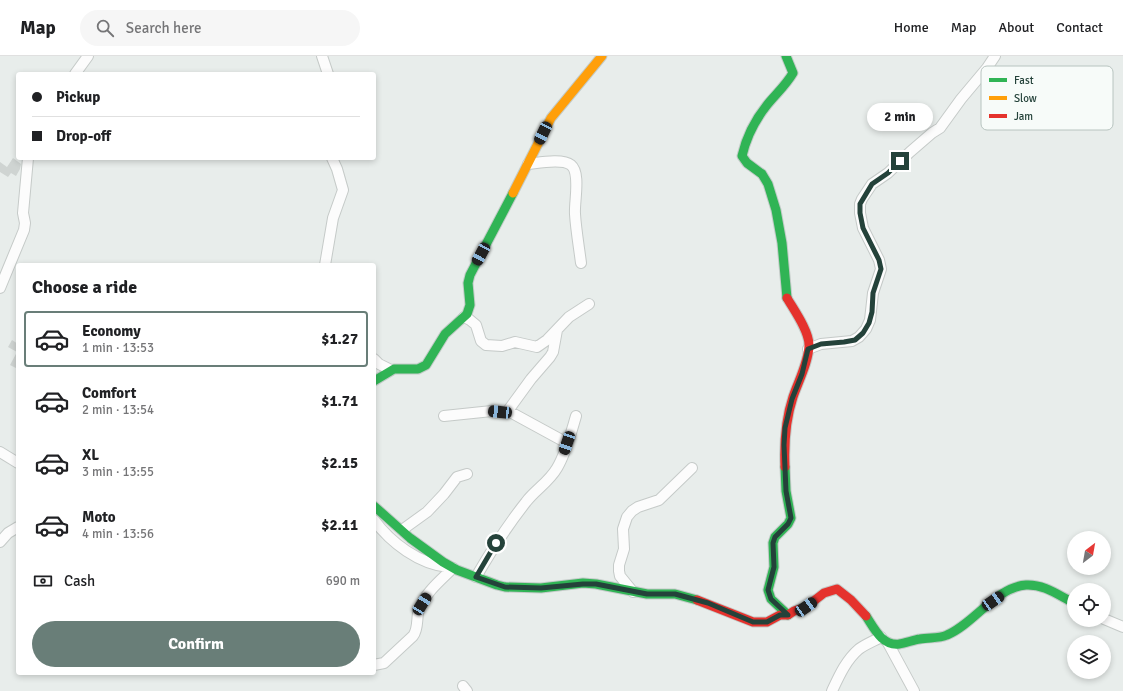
<!DOCTYPE html>
<html lang="en">
<head>
<meta charset="utf-8">
<style>
	:root { --surface:#fff; --page:#f6f6f6; --text:#202124; --muted:#757577; --line:#e0e0e0; --accent:#697e78 }
	body { margin:0; font-family:Signika,sans-serif; background:var(--page); color:var(--text); height:100vh; display:flex; flex-direction:column; font-size:15px; white-space:nowrap }
	* { box-sizing:border-box; margin:0 }
	p { font-size:13px; color:var(--muted) }
	.icon { flex:none; width:22px; height:22px; fill:none; stroke:currentColor; stroke-width:2; stroke-linecap:round; stroke-linejoin:round }
	.map { position:relative; flex:1; overflow:hidden }
	.side { position:absolute; left:16px; top:207px; width:360px; height:412px; display:flex; flex-direction:column; background:var(--surface); border-radius:4px; box-shadow:0 2px 6px #0003 }
	.side>* { flex:none }
	.hud { position:absolute; left:16px; top:16px; width:360px; height:88px; border-radius:4px; box-shadow:0 2px 6px #0003; display:grid; align-content:center; height:88px; padding:0 16px; background:var(--surface) }
	.needle { width:26px; rotate:31deg }
	.controls { position:absolute; left:1067px; top:475px; display:grid; gap:8px }
	.controls a { display:grid; place-items:center; width:44px; height:44px; border-radius:50%; background:var(--surface); box-shadow:0 2px 6px #0003; font-size:20px }
	.end { position:absolute; width:18px; height:18px; margin:-9px; border:5px solid #24423a; background:#fff; box-shadow:0 0 0 2px #fff }
	.from { border-radius:50% }
	.bubble { position:absolute; height:28px; border-radius:14px; background:var(--surface); box-shadow:0 2px 6px #0003; font-size:13px; font-weight:800; line-height:28px; text-align:center }
	.car { position:absolute; width:12px; height:24px; margin:-12px -6px; border-radius:5px; box-shadow:0 0 3px 1px #0007; background:linear-gradient(#222 24%,#8ab4d8 0 40%,#222 0 76%,#8ab4d8 0 86%,#222 0) }
	.hud b { display:flex; align-items:center; gap:14px; height:38px; font-size:15px }
	.hud b+b { border-top:1px solid var(--line) }
	.hud i { width:10px; height:10px; background:var(--text) }
	ul { padding:0; list-style:none }
	li { display:flex; align-items:center; gap:12px; height:56px; margin:0 8px 6px; padding:0 8px; border:2px solid transparent; border-radius:4px }
	li div { flex:1 }
	li b { display:block; font-size:15px }
	li em { font-style:normal; font-weight:800 }
	li.on { border-color:var(--accent) }
	li>.icon { width:36px; height:36px; stroke-width:1.5 }
	h2 { padding:0 16px; font-size:18px; line-height:48px }
	.pay { display:flex; align-items:center; gap:10px; height:44px; padding:0 16px; font-size:15px }
	.pay p { margin-inline-start:auto }
	.primary-button { display:flex; gap:8px; margin-top:auto; padding:8px 16px }
	.primary-button a { flex:1; height:46px; border-radius:24px; background:var(--accent); color:#fff; font-size:16px; font-weight:800; line-height:46px; text-align:center }
	header { display:flex; align-items:center; gap:24px; box-sizing:border-box; height:56px; padding:0 20px; background:var(--surface); border-bottom:1px solid var(--line) }
	header strong { font-size:19px }
	nav { display:flex; gap:22px; margin-inline-start:auto; font-size:14px }
	.search { width:280px; height:36px; background:var(--page); display:flex; align-items:center; gap:10px; box-sizing:border-box; padding:0 14px; border-radius:22px; color:var(--muted); font-size:15px }
	.map>svg:first-child { display:block }
</style>
</head>
<body>
<header>
<strong>Map</strong>
<div class="search"><svg class="icon" aria-label="search" viewBox="0 0 24 24"><circle cx="10" cy="10" r="6"/><path d="M15 15l6 6"/></svg>Search here</div>
<nav><a>Home</a><a>Map</a><a>About</a><a>Contact</a></nav>
</header>
<div class="map">
<svg width="1123" height="635" viewBox="0 0 1123 635">
	<rect width="100%" height="100%" fill="#e8edeb"/>
	<path fill="#cfd4d2" d="M13,102L21,108L20,113L16,120L11,117L8,121L0,116V106L7,111Z
		M12,284L18,288V313L10,309L17,296L8,291Z"/>
	<g fill="none" stroke-linecap="round" stroke-linejoin="round">
		<defs>
			<path id="street" d="M322,0L328,18
				M75,18L88,0
				M528,108C538,107 562,102 571,109C581,117 574,146 575,158C576,174 579,191 581,207
				M325,209L333,162L343,134L337,113L332,102
				M0,232L24,174L25,167L23,157L28,102
				M464,261L470,264L476,269L481,285L486,289L502,290L515,286L537,291L547,284L569,261L589,248
				M808,293L821,288L852,285L859,281L866,273L870,264L873,237L881,213L879,204L863,172L860,157V148L862,143L872,128L888,117L910,96L932,77L940,72L961,43L987,12L995,0
				M374,303L379,308L391,314
				M507,356L531,323L550,301L553,296L557,274
				M444,360L492,355L512,357L567,387
				M0,396L18,407
				M374,464C391,487 419,508 448,511
				M402,474L427,456L444,438L457,421L467,418
				M0,486L8,477L18,471
				M476,521C491,495 507,470 526,446C535,434 549,426 557,412C566,397 571,377 576,360
				M633,536L620,520L619,515V509L624,493L623,473L627,461L632,455L638,451L659,444L692,412
				M1104,563L1123,571
				M888,587L914,635
				M374,609L384,607L413,580C419,572 416,562 419,553C426,536 440,525 453,512
				M463,630L467,635
				M832,635C839,620 846,604 859,593C866,588 874,585 881,581"/>
			<path id="fast" d="M786,0L793,17C786,29 776,38 767,49C755,64 746,82 742,100L747,107L762,118L768,128L776,154L782,187L787,242
				M374,325L394,313H418L426,309L445,278L467,258L470,249L468,227L470,219L513,137
				M785,411L786,435L791,462L788,468L775,481L773,487L774,511L768,534L771,543L788,559
				M374,450L410,482L443,506L457,514L497,529L505,531L541,532L583,527L596,528L647,538H675L697,544
				M866,560C874,572 882,590 899,588C906,587 913,584 920,583C929,581 938,583 947,579C974,568 996,531 1026,529C1044,528 1058,539 1074,547"/>
			<path id="slow" d="M513,137L551,62L602,0"/>
			<path id="jam" d="M785,411C784,387 785,365 793,341C798,326 809,305 809,289C809,275 794,254 787,242
				M697,544L753,566H767L780,559H788L794,555L806,551L824,537L837,533L851,544L866,560"/>
		</defs>
		<use href="#street" stroke="#c5cac8" stroke-width="12"/>
		<use href="#fast" stroke="#c3cbc8" stroke-width="11"/>
		<use href="#slow" stroke="#c3cbc8" stroke-width="11"/>
		<use href="#jam" stroke="#c3cbc8" stroke-width="11"/>
		<use href="#street" stroke="#fcfcfc" stroke-width="10"/>
		<use href="#fast" stroke="#30b455" stroke-width="9"/>
		<use href="#slow" stroke="#ff9f0a" stroke-width="9"/>
		<use href="#jam" stroke="#e5322d" stroke-width="9"/>
	</g>
	<g fill="none" stroke-linecap="round" stroke-linejoin="round">
		<path stroke="#24423a" stroke-width="5" d="M496,487L476,521L505,531L541,532L583,528H596L647,538H675L708,547L753,566H767L780,559H788L771,543L768,534L774,511L773,487L775,481L788,468L791,462L786,435L784,389L785,372L792,343L802,318L808,293L821,288L844,286L855,284L863,277L869,267L872,256L873,237L881,213L879,204L863,172L860,157V148L872,128L888,117L900,105"/>
	</g>
	<rect x="981" y="10" width="132" height="64" rx="6" fill="#f7fbf9" stroke="#b8c4c0" stroke-width="1"/>
	<rect x="989" y="22" width="18" height="4" fill="#30b455"/>
	<rect x="989" y="40" width="18" height="4" fill="#ff9f0a"/>
	<rect x="989" y="58" width="18" height="4" fill="#e5322d"/>
	<g font-size="11" fill="#24423a">
		<text x="1014" y="28">Fast</text>
		<text x="1014" y="46">Slow</text>
		<text x="1014" y="64">Jam</text>
	</g>
</svg>
<div class="controls">
<a><svg class="needle" viewBox="-14 -14 28 28"><path d="M0-13l5 13h-10z" fill="#e53935"/><path d="M0 13l5-13h-10z" fill="#757577"/></svg></a>
<a><svg class="icon" aria-label="locate" viewBox="0 0 24 24"><circle cx="12" cy="12" r="6"/><path d="M12 2v4M12 18v4M2 12h4M18 12h4"/></svg></a>
<a><svg class="icon" aria-label="layers" viewBox="0 0 24 24"><path d="M12 4l9 5-9 5-9-5zM3 14l9 5 9-5"/></svg></a>
</div>
<i class="end from" style="left:496px;top:487px"></i>
<i class="end" style="left:900px;top:105px"></i>
<div class="bubble" style="left:867px;top:47px;width:66px">2 min</div>
<i class="car" style="left:543px;top:77px;rotate:206deg"></i>
<i class="car" style="left:481px;top:198px;rotate:208deg"></i>
<i class="car" style="left:500px;top:356px;rotate:276deg"></i>
<i class="car" style="left:567px;top:387px;rotate:199deg"></i>
<i class="car" style="left:993px;top:545px;rotate:56deg"></i>
<i class="car" style="left:422px;top:548px;rotate:32deg"></i>
<i class="car" style="left:806px;top:551px;rotate:55deg"></i>
<div class="hud">
<b><i class="from"></i>Pickup</b>
<b><i></i>Drop-off</b>
</div>
<section class="side">
<h2>Choose a ride</h2>
<ul>
<li class="on"><svg class="icon" aria-label="car" viewBox="0 0 24 24"><path d="M5 17H2v-5l4-1 3-4h7l3 4 3 1v5h-3M9 17h6M6 11h13"/><circle cx="7" cy="17" r="2"/><circle cx="17" cy="17" r="2"/></svg><div><b>Economy</b><p>1 min · 13:53</p></div><em>$1.27</em></li>
<li><svg class="icon" aria-label="car" viewBox="0 0 24 24"><path d="M5 17H2v-5l4-1 3-4h7l3 4 3 1v5h-3M9 17h6M6 11h13"/><circle cx="7" cy="17" r="2"/><circle cx="17" cy="17" r="2"/></svg><div><b>Comfort</b><p>2 min · 13:54</p></div><em>$1.71</em></li>
<li><svg class="icon" aria-label="car" viewBox="0 0 24 24"><path d="M5 17H2v-5l4-1 3-4h7l3 4 3 1v5h-3M9 17h6M6 11h13"/><circle cx="7" cy="17" r="2"/><circle cx="17" cy="17" r="2"/></svg><div><b>XL</b><p>3 min · 13:55</p></div><em>$2.15</em></li>
<li><svg class="icon" aria-label="car" viewBox="0 0 24 24"><path d="M5 17H2v-5l4-1 3-4h7l3 4 3 1v5h-3M9 17h6M6 11h13"/><circle cx="7" cy="17" r="2"/><circle cx="17" cy="17" r="2"/></svg><div><b>Moto</b><p>4 min · 13:56</p></div><em>$2.11</em></li>
</ul>
<div class="pay"><svg class="icon" aria-label="cash" viewBox="0 0 24 24"><path d="M3 7h18v10H3z"/><circle cx="12" cy="12" r="2"/></svg>Cash<p>690 m</p></div>
<div class="primary-button"><a>Confirm</a></div>
</section>
</div>
</body>
</html>
